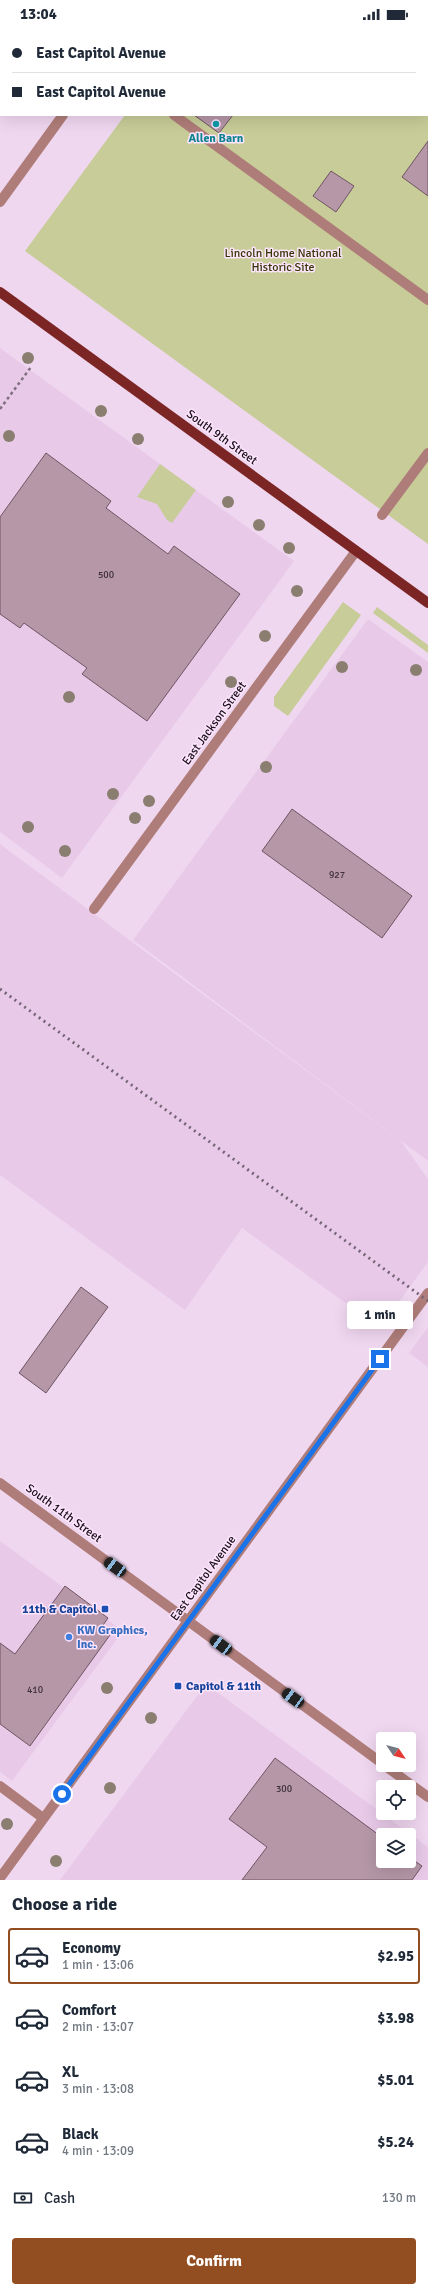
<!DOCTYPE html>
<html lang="en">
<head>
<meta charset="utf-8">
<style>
	:root { --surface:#fff; --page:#f2f2f3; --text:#1f2937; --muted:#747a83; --line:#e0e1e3; --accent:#924e21 }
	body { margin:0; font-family:Signika,sans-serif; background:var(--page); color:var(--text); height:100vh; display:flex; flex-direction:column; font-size:15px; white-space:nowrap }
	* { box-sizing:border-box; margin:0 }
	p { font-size:13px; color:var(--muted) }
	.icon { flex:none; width:22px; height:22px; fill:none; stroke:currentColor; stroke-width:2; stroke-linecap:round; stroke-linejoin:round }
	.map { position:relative; height:1852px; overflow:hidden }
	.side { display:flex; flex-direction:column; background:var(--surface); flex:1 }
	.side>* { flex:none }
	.guide { position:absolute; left:0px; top:0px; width:428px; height:88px; box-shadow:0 4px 16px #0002; display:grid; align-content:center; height:88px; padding:0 12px; background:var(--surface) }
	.needle { width:26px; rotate:125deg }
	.controls { position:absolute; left:376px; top:1704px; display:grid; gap:8px }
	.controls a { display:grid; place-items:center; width:40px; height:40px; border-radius:4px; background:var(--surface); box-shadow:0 4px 16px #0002; font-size:20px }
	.end { position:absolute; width:18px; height:18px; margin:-9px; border:5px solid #1a73e8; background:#fff; box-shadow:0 0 0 2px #fff }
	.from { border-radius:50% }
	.bubble { position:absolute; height:28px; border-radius:4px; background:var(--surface); box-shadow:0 4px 16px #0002; font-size:13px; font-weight:700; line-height:28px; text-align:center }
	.car { position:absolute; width:12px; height:24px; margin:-12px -6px; border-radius:5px; box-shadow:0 0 3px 1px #0007; background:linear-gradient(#222 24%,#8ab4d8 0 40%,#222 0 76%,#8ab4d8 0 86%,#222 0) }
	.guide b { display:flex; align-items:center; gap:14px; height:38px; font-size:15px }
	.guide b+b { border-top:1px solid var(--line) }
	.guide i { width:10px; height:10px; background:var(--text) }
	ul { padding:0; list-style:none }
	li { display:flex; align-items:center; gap:12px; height:56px; margin:0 8px 6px; padding:0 4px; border:2px solid transparent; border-radius:4px }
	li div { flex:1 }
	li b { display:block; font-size:15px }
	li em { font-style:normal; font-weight:700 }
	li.selected { border-color:var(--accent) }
	li>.icon { width:36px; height:36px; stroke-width:1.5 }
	h2 { padding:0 12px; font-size:18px; line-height:48px }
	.pay { display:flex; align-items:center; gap:10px; height:44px; padding:0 12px; font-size:15px }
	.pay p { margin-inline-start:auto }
	.primary-button { display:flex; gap:8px; margin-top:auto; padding:8px 12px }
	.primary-button a { flex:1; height:46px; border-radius:4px; background:var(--accent); color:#fff; font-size:16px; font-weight:700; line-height:46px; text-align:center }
	.status { display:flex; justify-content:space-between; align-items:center; height:28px; padding:0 20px; background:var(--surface); direction:ltr }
	.status svg { height:11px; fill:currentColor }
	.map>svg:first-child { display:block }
</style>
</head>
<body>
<div class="status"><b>13:04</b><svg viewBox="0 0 49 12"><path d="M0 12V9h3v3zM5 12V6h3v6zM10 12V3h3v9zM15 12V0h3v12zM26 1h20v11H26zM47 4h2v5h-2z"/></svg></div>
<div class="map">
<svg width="428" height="1852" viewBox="0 0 428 1852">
	<rect width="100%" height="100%" fill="#f0d7f0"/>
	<path fill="#e8cae8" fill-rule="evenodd" d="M0,320L294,533L62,850L0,804Z
		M368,591L428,634V1133L133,912Z
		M0,816L401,1113L428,1151V1234L380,1300L242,1200L185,1282L0,1147Z
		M428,1299V1339L409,1325Z
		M0,1513L123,1603L12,1753L0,1744Z
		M206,1656L428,1819V1852H60ZM383,1807H409V1833H383Z"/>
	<path fill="#c7cc98" d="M189,0H428V516L25,223L125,87H427V1Z
		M160,436L196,462L172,495L167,492L157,476L137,469Z
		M343,574L361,587L288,688L274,678V669Z
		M377,579L428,617V625L373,585Z"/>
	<path fill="#b597a7" stroke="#705564" d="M325,0H350L351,1H324Z
		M194,87H233L219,105Z
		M428,113V168L402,149Z
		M331,143L354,158L336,184L313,168Z
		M46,425L111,473L106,480L168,526L174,518L240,566L147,693L82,646L87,640L24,595L20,600L0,586V489Z
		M292,781L412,868L382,910L262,823Z
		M81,1259L108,1279L46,1365L19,1345Z
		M65,1558L108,1590L101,1600L110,1607L30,1718L0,1696V1615L15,1626Z
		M275,1730L383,1810V1833H409V1829L422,1838L412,1852H242L267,1819L229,1791Z"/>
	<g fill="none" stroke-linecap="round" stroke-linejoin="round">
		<path stroke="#7f6f7f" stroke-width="2.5" stroke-dasharray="3 3" stroke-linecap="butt" d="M0,381L31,339"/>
		<path stroke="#af7d79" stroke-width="10" d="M55,0L56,1
			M125,1L126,0
			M174,87L428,272
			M0,174L63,87
			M382,487L428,425
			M94,881L356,523
			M0,1455L383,1736
			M384,1737L428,1769
			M0,1758L43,1790
			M0,1850L428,1265"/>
		<path stroke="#7b2625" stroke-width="10" d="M0,264L428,575"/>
		<path stroke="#756575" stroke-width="3" stroke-dasharray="2 4" stroke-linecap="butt" d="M0,961L428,1273"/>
	</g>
	<g fill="#897e6f">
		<circle cx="28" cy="330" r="6"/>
		<circle cx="101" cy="383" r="6"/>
		<circle cx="9" cy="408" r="6"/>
		<circle cx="138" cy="411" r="6"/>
		<circle cx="228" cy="474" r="6"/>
		<circle cx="259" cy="497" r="6"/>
		<circle cx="289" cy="520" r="6"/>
		<circle cx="297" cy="563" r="6"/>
		<circle cx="265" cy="608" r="6"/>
		<circle cx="342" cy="639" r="6"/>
		<circle cx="416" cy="642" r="6"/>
		<circle cx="231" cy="654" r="6"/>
		<circle cx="69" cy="669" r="6"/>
		<circle cx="266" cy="739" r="6"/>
		<circle cx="113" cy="766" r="6"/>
		<circle cx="149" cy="773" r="6"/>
		<circle cx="135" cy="790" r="6"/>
		<circle cx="28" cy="799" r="6"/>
		<circle cx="65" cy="823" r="6"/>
		<circle cx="107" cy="1660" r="6"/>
		<circle cx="151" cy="1690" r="6"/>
		<circle cx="110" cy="1760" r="6"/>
		<circle cx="7" cy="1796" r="6"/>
		<circle cx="56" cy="1833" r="6"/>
	</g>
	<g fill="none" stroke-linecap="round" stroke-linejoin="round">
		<path stroke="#1a73e8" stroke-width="5" d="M62,1766L380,1331"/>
	</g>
	<circle fill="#0f9aa8" stroke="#fde4fd" stroke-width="1.5" cx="216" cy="96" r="4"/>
	<g fill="#1a4fb4" stroke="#fde4fd" stroke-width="1.5">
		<rect x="101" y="1577" width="8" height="8" rx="2"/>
		<rect x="174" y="1654" width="8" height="8" rx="2"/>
	</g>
	<circle fill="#3f7fe0" stroke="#fde4fd" stroke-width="1.5" cx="69" cy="1609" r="4"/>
	<g text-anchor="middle" stroke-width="3" stroke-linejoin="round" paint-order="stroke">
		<g font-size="10" fill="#3e303a">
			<text x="106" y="550">500</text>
			<text x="337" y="850">927</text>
			<text x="35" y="1665">410</text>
			<text x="284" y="1764">300</text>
		</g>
		<g font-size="12" font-weight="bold" fill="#0d838f" stroke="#fde4fd">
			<text x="216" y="114">Allen Barn</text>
		</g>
		<g font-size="12" fill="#343605" stroke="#fde4fd">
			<text x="283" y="229">Lincoln Home National<tspan x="283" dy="14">Historic Site</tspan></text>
		</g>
		<g font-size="12" fill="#160d16" stroke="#fde4fd">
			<text transform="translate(222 409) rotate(36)" y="4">South 9th Street</text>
			<text transform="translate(214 695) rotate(-54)" y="4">East Jackson Street</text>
			<text transform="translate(64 1485) rotate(36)" y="4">South 11th Street</text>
			<text transform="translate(203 1550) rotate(-54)" y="4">East Capitol Avenue</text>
		</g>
		<g font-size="12" font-weight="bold" fill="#164399" stroke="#fde4fd" text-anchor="end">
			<text x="97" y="1585">11th &amp; Capitol</text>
			<text x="186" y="1662" text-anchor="start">Capitol &amp; 11th</text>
		</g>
		<g font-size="12" font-weight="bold" fill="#366cbe" stroke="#fde4fd" text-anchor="start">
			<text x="77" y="1606">KW Graphics,<tspan x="77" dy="14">Inc.</tspan></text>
		</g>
	</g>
</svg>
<div class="controls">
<a><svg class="needle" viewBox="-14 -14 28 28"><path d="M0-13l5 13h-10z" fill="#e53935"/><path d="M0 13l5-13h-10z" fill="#747a83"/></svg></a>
<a><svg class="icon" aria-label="locate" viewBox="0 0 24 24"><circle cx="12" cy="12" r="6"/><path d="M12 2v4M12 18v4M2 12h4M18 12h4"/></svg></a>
<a><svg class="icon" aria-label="layers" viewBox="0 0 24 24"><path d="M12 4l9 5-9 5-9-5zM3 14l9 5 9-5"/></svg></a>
</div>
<i class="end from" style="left:62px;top:1766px"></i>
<i class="end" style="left:380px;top:1331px"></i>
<div class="bubble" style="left:347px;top:1273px;width:66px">1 min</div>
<i class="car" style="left:115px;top:1539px;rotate:306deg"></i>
<i class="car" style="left:221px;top:1617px;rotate:307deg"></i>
<i class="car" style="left:293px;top:1670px;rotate:306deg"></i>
<div class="guide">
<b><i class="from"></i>East Capitol Avenue</b>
<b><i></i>East Capitol Avenue</b>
</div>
</div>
<section class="side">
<h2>Choose a ride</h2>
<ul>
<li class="selected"><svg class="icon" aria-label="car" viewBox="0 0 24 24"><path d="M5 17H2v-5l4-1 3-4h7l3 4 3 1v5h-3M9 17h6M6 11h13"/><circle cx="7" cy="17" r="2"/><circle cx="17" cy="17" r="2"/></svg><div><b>Economy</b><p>1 min · 13:06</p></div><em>$2.95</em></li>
<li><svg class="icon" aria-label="car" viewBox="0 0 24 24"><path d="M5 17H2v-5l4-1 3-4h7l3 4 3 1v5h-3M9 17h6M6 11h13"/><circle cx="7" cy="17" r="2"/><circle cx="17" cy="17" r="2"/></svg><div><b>Comfort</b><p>2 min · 13:07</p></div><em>$3.98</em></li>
<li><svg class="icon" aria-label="car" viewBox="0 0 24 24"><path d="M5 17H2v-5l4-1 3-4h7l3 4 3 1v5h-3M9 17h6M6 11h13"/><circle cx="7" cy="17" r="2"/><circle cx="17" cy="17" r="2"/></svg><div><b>XL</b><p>3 min · 13:08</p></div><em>$5.01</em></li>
<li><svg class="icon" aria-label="car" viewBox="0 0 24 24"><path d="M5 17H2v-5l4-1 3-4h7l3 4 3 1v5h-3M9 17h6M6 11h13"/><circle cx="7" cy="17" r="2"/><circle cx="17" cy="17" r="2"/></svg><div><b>Black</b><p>4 min · 13:09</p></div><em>$5.24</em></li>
</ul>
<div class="pay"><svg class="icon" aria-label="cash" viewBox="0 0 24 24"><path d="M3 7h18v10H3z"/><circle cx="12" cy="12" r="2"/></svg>Cash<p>130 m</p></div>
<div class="primary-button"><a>Confirm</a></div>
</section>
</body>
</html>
